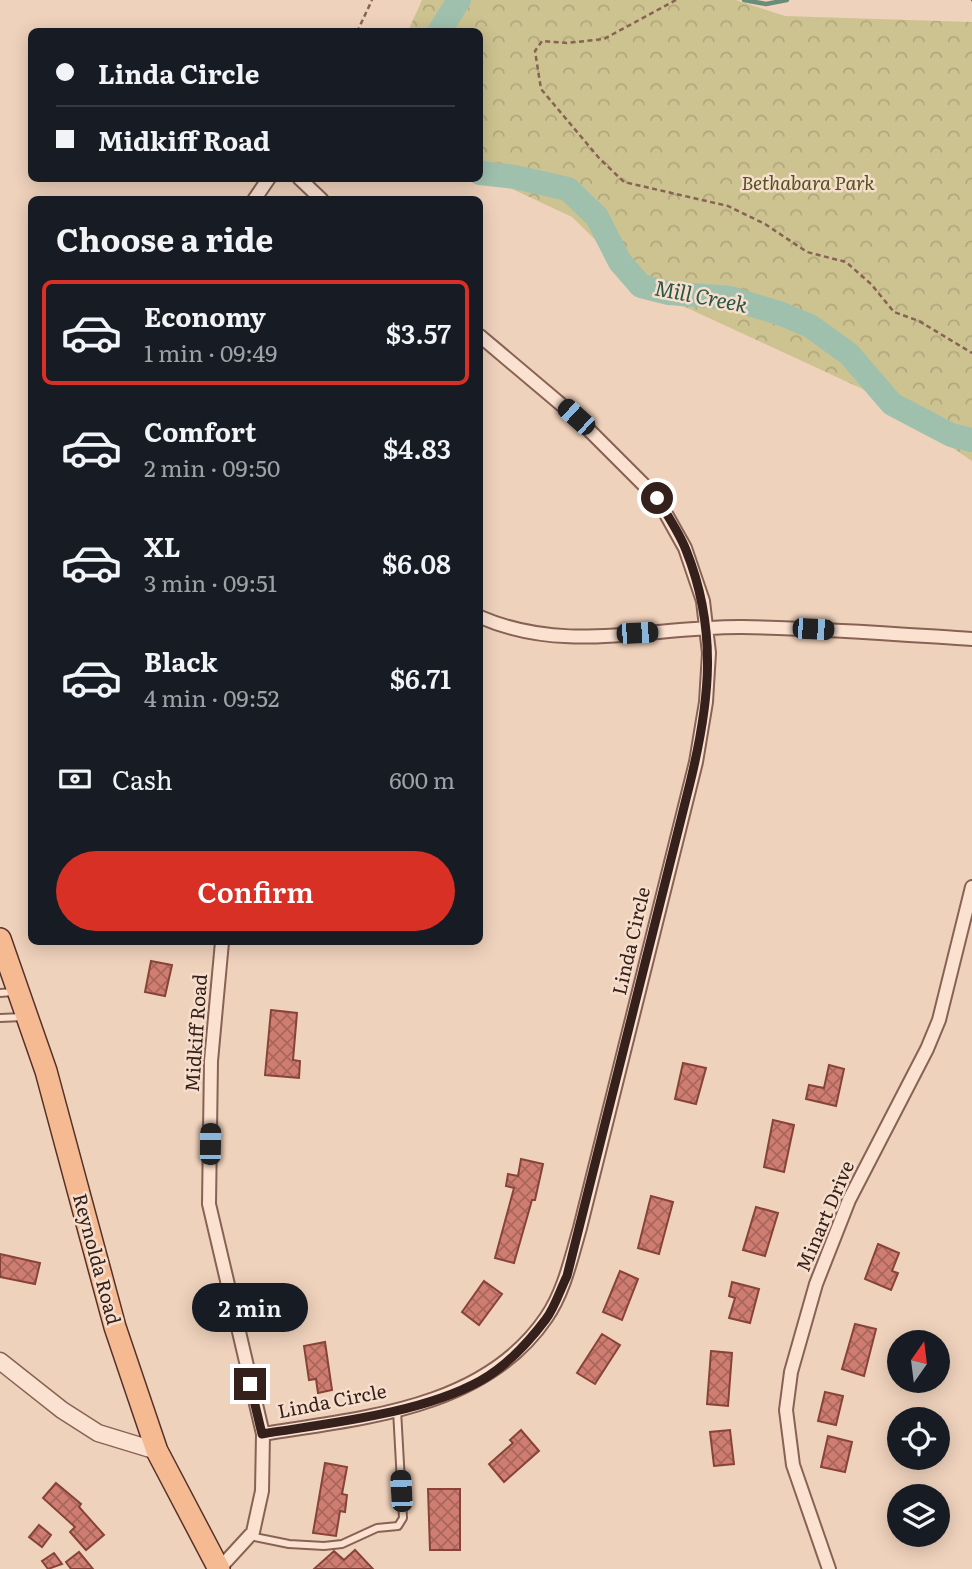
<!DOCTYPE html>
<html lang="en">
<head>
<meta charset="utf-8">
<style>
	:root { --surface:#171b24; --page:#20242c; --text:#f1f3f6; --muted:#9ea1a6; --line:#363941; --accent:#d93025 }
	body { margin:0; font-family:Literata,serif; background:var(--page); color:var(--text); height:100vh; display:flex; flex-direction:column; font-size:26px; white-space:nowrap }
	* { box-sizing:border-box; margin:0 }
	p { font-size:23px; color:var(--muted) }
	.icon { flex:none; width:38px; height:38px; fill:none; stroke:currentColor; stroke-width:2; stroke-linecap:round; stroke-linejoin:round }
	.map { position:relative; flex:1; overflow:hidden }
	.panel { position:absolute; left:28px; top:196px; width:455px; height:749px; display:flex; flex-direction:column; background:var(--surface); border-radius:10px; box-shadow:0 4px 18px #0003 }
	.panel>* { flex:none }
	.guide { position:absolute; left:28px; top:28px; width:455px; height:154px; border-radius:10px; box-shadow:0 4px 18px #0003; display:grid; align-content:center; height:154px; padding:0 28px; background:var(--surface) }
	.needle { width:46px; rotate:14deg }
	.controls { position:absolute; left:887px; top:1330px; display:grid; gap:14px }
	.controls a { display:grid; place-items:center; width:63px; height:63px; border-radius:50%; background:var(--surface); box-shadow:0 4px 18px #0003; font-size:35px }
	.end { position:absolute; width:32px; height:32px; margin:-16px; border:9px solid #36201b; background:#fff; box-shadow:0 0 0 4px #fff }
	.from { border-radius:50% }
	.bubble { position:absolute; height:49px; border-radius:24px; background:var(--surface); box-shadow:0 4px 18px #0003; font-size:23px; font-weight:600; line-height:49px; text-align:center }
	.car { position:absolute; width:21px; height:42px; margin:-21px -10px; border-radius:9px; box-shadow:0 0 5px 2px #0007; background:linear-gradient(#222 24%,#8ab4d8 0 40%,#222 0 76%,#8ab4d8 0 86%,#222 0) }
	.guide b { display:flex; align-items:center; gap:24px; height:66px; font-size:26px }
	.guide b+b { border-top:2px solid var(--line) }
	.guide i { width:18px; height:18px; background:var(--text) }
	ul { padding:0; list-style:none }
	li { display:flex; align-items:center; gap:21px; height:105px; margin:0 14px 10px; padding:0 14px; border:4px solid transparent; border-radius:10px }
	li div { flex:1 }
	li b { display:block; font-size:26px }
	li em { font-style:normal; font-weight:600 }
	li.selected { border-color:var(--accent) }
	li>.icon { width:63px; height:63px; stroke-width:1.5 }
	h2 { padding:0 28px; font-size:32px; line-height:84px }
	.pay { display:flex; align-items:center; gap:18px; height:77px; padding:0 28px; font-size:26px }
	.pay p { margin-inline-start:auto }
	.action { display:flex; gap:14px; margin-top:auto; padding:14px 28px }
	.action a { flex:1; height:80px; border-radius:42px; background:var(--accent); color:#fff; font-size:28px; font-weight:600; line-height:80px; text-align:center }
	.map>svg:first-child { display:block }
</style>
</head>
<body>
<div class="map">
<svg width="972" height="1569" viewBox="0 0 972 1569">
	<defs>
		<pattern id="park-crowns" width="20" height="18" patternUnits="userSpaceOnUse" patternTransform="scale(1.75)"><rect width="20" height="18" fill="#cdc390"/><path d="M2 6a3 3 0 1 1 6 0M12 15a3 3 0 1 1 6 0" fill="none" stroke="#b1a77c"/></pattern>
		<pattern id="building-cross-hatch" width="8" height="8" patternUnits="userSpaceOnUse" patternTransform="scale(1.75)"><rect width="8" height="8" fill="#cf7d70"/><path d="M0 0l8 8M0 8l8-8" fill="none" stroke="#a9665b"/></pattern>
	</defs>
	<rect width="100%" height="100%" fill="#efd2bc"/>
	<path fill="url(#park-crowns)" d="M422,0H736L785,16L972,22V461L869,392L644,288L572,217L480,174V32L408,31Z"/>
	<g fill="none" stroke-linecap="round" stroke-linejoin="round">
		<path stroke="#688e7a" stroke-width="4.5" d="M744,0L766,4L787,0"/>
		<path stroke="#a0c0ae" stroke-width="24" d="M439,32L459,0
			M480,173L515,177L568,189L597,217L620,262L641,286L669,293L730,298L782,314L810,326L849,354L892,404L951,435L972,440"/>
	</g>
	<path fill="url(#building-cross-hatch)" stroke="#87433a" stroke-width="2" d="M151,961L172,965L165,996L145,992Z
		M271,1010L297,1013L293,1060L300,1061L299,1078L265,1075Z
		M683,1063L706,1068L696,1104L675,1099Z
		M829,1065L844,1069L836,1106L806,1099L809,1085L824,1088Z
		M773,1120L794,1125L784,1172L764,1167Z
		M521,1159L543,1164L535,1200H532L514,1263L495,1258L514,1188L506,1186L508,1174L518,1176Z
		M651,1196L673,1202L659,1254L638,1248Z
		M756,1207L778,1213L765,1256L743,1250Z
		M878,1244L899,1253L892,1271L898,1273L891,1290L865,1279Z
		M0,1254L40,1263L35,1284L0,1277Z
		M620,1271L638,1279L622,1320L603,1312Z
		M484,1281L502,1294L479,1325L462,1312Z
		M732,1282L759,1289L750,1323L729,1318L735,1298L729,1296Z
		M855,1324L876,1329L864,1376L842,1369Z
		M602,1334L620,1345L595,1384L577,1373Z
		M325,1342L332,1390L318,1393L316,1379L309,1380L304,1346Z
		M711,1351L732,1353L728,1406L707,1404Z
		M825,1392L843,1396L836,1425L818,1421Z
		M521,1430L539,1451L504,1482L489,1464L513,1443L510,1440Z
		M730,1430L734,1464L714,1466L710,1432Z
		M828,1436L852,1442L845,1472L821,1467Z
		M325,1463L347,1467L342,1494L347,1495L345,1512L340,1511L336,1536L313,1533Z
		M56,1483L81,1504L79,1507L104,1535L86,1550L70,1532L75,1527L43,1498Z
		M428,1489H460V1550H430Z
		M39,1525L51,1535L42,1547L29,1537Z
		M355,1550L373,1569H314L334,1551L344,1560Z
		M79,1552L93,1569H71L66,1562Z
		M54,1553L62,1564L48,1569L42,1561Z"/>
	<g fill="none" stroke-linecap="round" stroke-linejoin="round">
		<defs>
			<path id="service" d="M0,993L13,992
				M0,1018L23,1017
				M250,1536L289,1544L324,1546L342,1544L377,1528L398,1526L403,1518L397,1410"/>
			<path id="minor" d="M299,178L322,200
				M254,200L269,178
				M480,617C568,655 651,626 743,627C819,628 896,634 972,639
				M263,1434C362,1418 484,1409 546,1318C564,1292 571,1259 580,1228L696,762L706,702L709,653L703,601L685,548L657,498L576,417L480,336
				M219,1569L253,1532L262,1491L263,1434L209,1204L211,1061L222,942
				M829,1569L793,1465L786,1410L791,1372L816,1284L849,1200L927,1049L939,1020L972,887"/>
			<path id="tertiary" d="M0,1361L62,1410L98,1433L157,1451"/>
			<path id="primary" d="M0,939L46,1071L115,1327L138,1395L157,1451L219,1569"/>
		</defs>
		<use href="#service" stroke="#876255" stroke-width="10"/>
		<use href="#minor" stroke="#876255" stroke-width="16"/>
		<use href="#tertiary" stroke="#876255" stroke-width="19"/>
		<use href="#primary" stroke="#54322a" stroke-width="24"/>
		<path stroke="#876255" stroke-width="2.5" stroke-dasharray="5 3.5" stroke-linecap="butt" d="M676,0L604,39L567,43L542,41L535,51L541,89L599,158L624,182L728,206L765,224L807,252L846,262L871,284L894,312L919,321L972,353
			M971,0H972
			M357,32L372,0"/>
		<use href="#service" stroke="#fae1d0" stroke-width="6"/>
		<use href="#minor" stroke="#fae1d0" stroke-width="12"/>
		<use href="#tertiary" stroke="#fae1d0" stroke-width="16"/>
		<use href="#primary" stroke="#f5ba91" stroke-width="21"/>
	</g>
	<g fill="none" stroke-linecap="round" stroke-linejoin="round">
		<path stroke="#36201b" stroke-width="9" d="M250,1384L262,1434C329,1423 420,1414 480,1381C505,1367 528,1343 546,1319C555,1307 560,1290 567,1276L690,783C710,701 718,630 686,550C679,532 667,515 657,498"/>
	</g>
	<g text-anchor="middle" stroke-width="5" stroke-linejoin="round" paint-order="stroke">
		<g font-size="19" font-style="italic" fill="#535220" stroke="#f6decc">
			<text x="808" y="190">Bethabara Park</text>
		</g>
		<g font-size="19" fill="#36201b" stroke="#f6decc">
			<text transform="translate(631 941) rotate(-77)" y="7">Linda Circle</text>
			<text transform="translate(196 1033) rotate(-86)" y="7">Midkiff Road</text>
			<text transform="translate(825 1216) rotate(-67)" y="7">Minart Drive</text>
			<text transform="translate(97 1259) rotate(75)" y="7">Reynolda Road</text>
			<text transform="translate(332 1401) rotate(-11)" y="7">Linda Circle</text>
		</g>
		<g font-size="21" font-style="italic" fill="#295647" stroke="#f6decc">
			<text transform="translate(701 297) rotate(11)" y="7">Mill Creek</text>
		</g>
	</g>
</svg>
<div class="controls">
<a><svg class="needle" viewBox="-14 -14 28 28"><path d="M0-13l5 13h-10z" fill="#e53935"/><path d="M0 13l5-13h-10z" fill="#9ea1a6"/></svg></a>
<a><svg class="icon" aria-label="locate" viewBox="0 0 24 24"><circle cx="12" cy="12" r="6"/><path d="M12 2v4M12 18v4M2 12h4M18 12h4"/></svg></a>
<a><svg class="icon" aria-label="layers" viewBox="0 0 24 24"><path d="M12 4l9 5-9 5-9-5zM3 14l9 5 9-5"/></svg></a>
</div>
<i class="end from" style="left:657px;top:498px"></i>
<i class="end" style="left:250px;top:1384px"></i>
<div class="bubble" style="left:192px;top:1283px;width:116px">2 min</div>
<i class="car" style="left:576px;top:417px;rotate:312deg"></i>
<i class="car" style="left:813px;top:629px;rotate:93deg"></i>
<i class="car" style="left:637px;top:633px;rotate:87deg"></i>
<i class="car" style="left:210px;top:1144px;rotate:1deg"></i>
<i class="car" style="left:401px;top:1491px;rotate:357deg"></i>
<div class="guide">
<b><i class="from"></i>Linda Circle</b>
<b><i></i>Midkiff Road</b>
</div>
<section class="panel">
<h2>Choose a ride</h2>
<ul>
<li class="selected"><svg class="icon" aria-label="car" viewBox="0 0 24 24"><path d="M5 17H2v-5l4-1 3-4h7l3 4 3 1v5h-3M9 17h6M6 11h13"/><circle cx="7" cy="17" r="2"/><circle cx="17" cy="17" r="2"/></svg><div><b>Economy</b><p>1 min · 09:49</p></div><em>$3.57</em></li>
<li><svg class="icon" aria-label="car" viewBox="0 0 24 24"><path d="M5 17H2v-5l4-1 3-4h7l3 4 3 1v5h-3M9 17h6M6 11h13"/><circle cx="7" cy="17" r="2"/><circle cx="17" cy="17" r="2"/></svg><div><b>Comfort</b><p>2 min · 09:50</p></div><em>$4.83</em></li>
<li><svg class="icon" aria-label="car" viewBox="0 0 24 24"><path d="M5 17H2v-5l4-1 3-4h7l3 4 3 1v5h-3M9 17h6M6 11h13"/><circle cx="7" cy="17" r="2"/><circle cx="17" cy="17" r="2"/></svg><div><b>XL</b><p>3 min · 09:51</p></div><em>$6.08</em></li>
<li><svg class="icon" aria-label="car" viewBox="0 0 24 24"><path d="M5 17H2v-5l4-1 3-4h7l3 4 3 1v5h-3M9 17h6M6 11h13"/><circle cx="7" cy="17" r="2"/><circle cx="17" cy="17" r="2"/></svg><div><b>Black</b><p>4 min · 09:52</p></div><em>$6.71</em></li>
</ul>
<div class="pay"><svg class="icon" aria-label="cash" viewBox="0 0 24 24"><path d="M3 7h18v10H3z"/><circle cx="12" cy="12" r="2"/></svg>Cash<p>600 m</p></div>
<div class="action"><a>Confirm</a></div>
</section>
</div>
</body>
</html>
